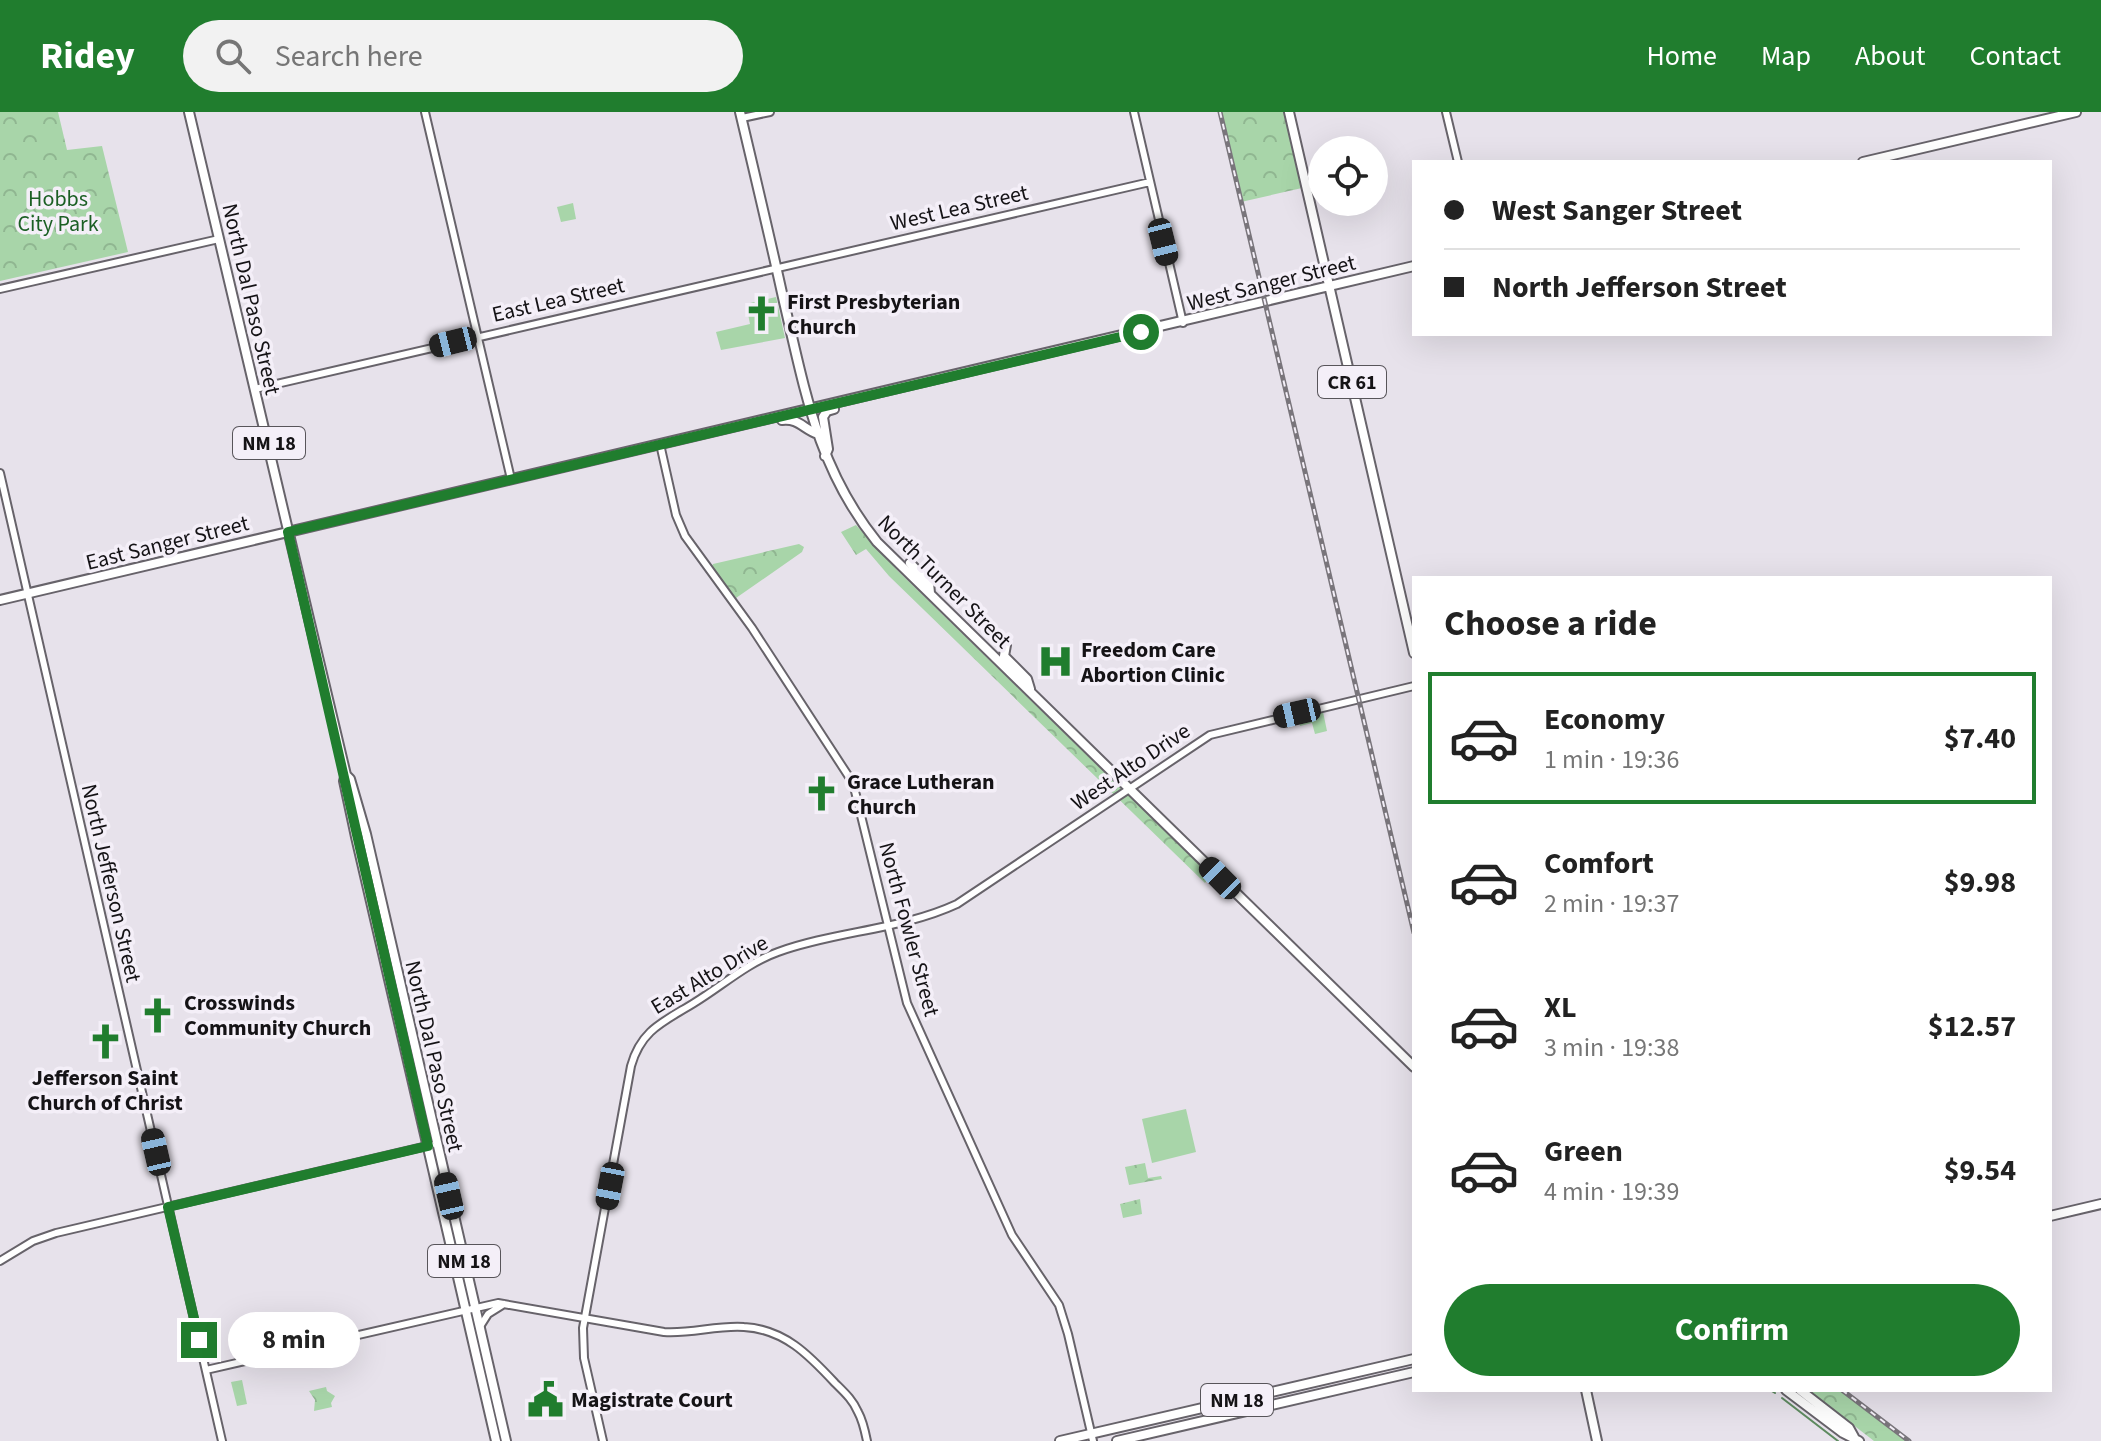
<!DOCTYPE html>
<html lang="en">
<head>
<meta charset="utf-8">
<style>
	:root { --surface:#fff; --page:#f2f2f2; --text:#222; --muted:#767676; --line:#e0e0e0; --accent:#207d2e }
	body { margin:0; font-family:"Source Sans 3",sans-serif; background:var(--page); color:var(--text); height:100vh; display:flex; flex-direction:column; font-size:30px; white-space:nowrap }
	* { box-sizing:border-box; margin:0 }
	p { font-size:26px; color:var(--muted) }
	.icon { flex:none; width:44px; height:44px; fill:none; stroke:currentColor; stroke-width:2; stroke-linecap:round; stroke-linejoin:round }
	.map { position:relative; flex:1; overflow:hidden }
	.panel { position:absolute; left:1412px; top:464px; width:640px; height:816px; display:flex; flex-direction:column; background:var(--surface); border-radius:0px; box-shadow:0 8px 32px #0002 }
	.panel>* { flex:none }
	.banner { position:absolute; left:1412px; top:48px; width:640px; height:176px; border-radius:0px; box-shadow:0 8px 32px #0002; display:grid; align-content:center; height:176px; padding:0 32px; background:var(--surface) }
	.fabs { position:absolute; left:1308px; top:24px; display:grid; gap:16px }
	.fabs a { display:grid; place-items:center; width:80px; height:80px; border-radius:50%; background:var(--surface); box-shadow:0 8px 32px #0002; font-size:40px }
	.end { position:absolute; width:36px; height:36px; margin:-18px; border:10px solid #207d2e; background:#fff; box-shadow:0 0 0 4px #fff }
	.from { border-radius:50% }
	.bubble { position:absolute; height:56px; border-radius:28px; background:var(--surface); box-shadow:0 8px 32px #0002; font-size:26px; font-weight:700; line-height:56px; text-align:center }
	.car { position:absolute; width:24px; height:48px; margin:-24px -12px; border-radius:10px; box-shadow:0 0 6px 2px #0007; background:linear-gradient(#222 24%,#8ab4d8 0 40%,#222 0 76%,#8ab4d8 0 86%,#222 0) }
	.banner b { display:flex; align-items:center; gap:28px; height:76px; font-size:30px }
	.banner b+b { border-top:2px solid var(--line) }
	.banner i { width:20px; height:20px; background:var(--text) }
	ul { padding:0; list-style:none }
	li { display:flex; align-items:center; gap:24px; height:132px; margin:0 16px 12px; padding:0 16px; border:4px solid transparent; border-radius:0px }
	li div { flex:1 }
	li b { display:block; font-size:30px }
	li em { font-style:normal; font-weight:700 }
	li.active { border-color:var(--accent) }
	li>.icon { width:72px; height:72px; stroke-width:1.5 }
	h2 { padding:0 32px; font-size:36px; line-height:96px }
	.button { display:flex; gap:16px; margin-top:auto; padding:16px 32px }
	.button a { flex:1; height:92px; border-radius:48px; background:var(--accent); color:#fff; font-size:32px; font-weight:700; line-height:92px; text-align:center }
	header { display:flex; align-items:center; gap:48px; box-sizing:border-box; height:112px; padding:0 40px; background:var(--accent); color:#fff }
	header strong { font-size:38px }
	nav { display:flex; gap:44px; margin-inline-start:auto; font-size:28px }
	.search { width:560px; height:72px; background:var(--page); display:flex; align-items:center; gap:20px; box-sizing:border-box; padding:0 28px; border-radius:44px; color:var(--muted); font-size:30px }
	.map>svg:first-child { display:block }
</style>
</head>
<body>
<header>
<strong>Ridey</strong>
<div class="search"><svg class="icon" aria-label="search" viewBox="0 0 24 24"><circle cx="10" cy="10" r="6"/><path d="M15 15l6 6"/></svg>Search here</div>
<nav><a>Home</a><a>Map</a><a>About</a><a>Contact</a></nav>
</header>
<div class="map">
<svg width="2101" height="1329" viewBox="0 0 2101 1329">
	<defs>
		<pattern id="park-crowns" width="20" height="18" patternUnits="userSpaceOnUse" patternTransform="scale(2)"><rect width="20" height="18" fill="#a8d5a9"/><path d="M2 6a3 3 0 1 1 6 0M12 15a3 3 0 1 1 6 0" fill="none" stroke="#90b691"/></pattern>
	</defs>
	<rect width="100%" height="100%" fill="#e7e2eb"/>
	<path fill="#a8d5a9" d="M573,91L576,107L561,110L557,95Z
		M776,185L785,226L721,238L716,220L750,212L746,192Z
		M1323,600L1327,619L1315,622L1312,611L1300,614L1298,606Z
		M1186,997L1196,1040L1152,1051L1142,1007Z
		M242,1268L247,1292L237,1294L231,1270Z"/>
	<path fill="url(#park-crowns)" d="M0,0H58L67,38L102,34L128,140L0,169Z
		M1220,0H1285L1302,76L1241,90Z
		M856,413L898,459L1210,763L1205,771L889,464L866,437L856,443L841,420Z
		M799,432L804,435L802,440L736,486L732,485L711,456L713,452Z
		M1145,1051L1148,1066L1161,1064L1162,1067L1129,1073L1125,1055Z
		M1140,1087L1142,1102L1123,1106L1120,1092Z
		M326,1275L327,1279L335,1284L331,1291L332,1295L314,1299L315,1288L309,1279Z
		M1808,1278H1840L1907,1329H1874Z"/>
	<g fill="none" stroke-linecap="round" stroke-linejoin="round">
		<path stroke="#5e8b60" stroke-width="2" d="M1770,1278L1775,1281
			M1782,1286L1838,1329"/>
		<defs>
			<path id="minor" d="M425,0L511,367
				M1134,0L1183,211
				M1446,0L1458,50
				M742,6L770,0
				M0,177L219,127
				M255,277L1150,70
				M660,332L676,403L685,424L752,516L853,671L907,891L1012,1123L1059,1193L1068,1222L1093,1329
				M0,361L222,1329
				M0,1149L33,1129L56,1121L431,1033
				M481,1213L488,1202L504,1192
				M206,1258L498,1191L664,1220C691,1222 717,1213 744,1215C784,1217 809,1243 835,1271C844,1280 853,1288 858,1300C863,1309 865,1319 867,1329
				M603,1329L584,1246L583,1216L631,954C641,918 663,910 694,891C722,874 747,851 778,840C836,819 901,818 957,792L1210,623L1414,574"/>
			<path id="major" d="M189,0L346,663L344,669L356,725L496,1329
				M740,0C755,63 770,126 784,190C805,279 818,357 877,430L1414,955
				M1289,0L1414,541
				M1863,50L2076,0
				M782,308C799,306 803,317 818,322
				M825,344L828,337L823,305L827,299L834,297
				M910,451L929,471L930,481
				M0,488L1414,154
				M1006,533L1004,544L1027,567L1030,577
				M346,663L350,667L366,722L506,1329
				M2050,1104L2101,1092
				M1586,1278L1597,1329
				M1786,1278L1843,1321L1859,1329
				M1800,1278L1849,1316L1854,1325
				M1060,1329L1414,1247
				M1117,1329L1414,1260"/>
		</defs>
		<use href="#minor" stroke="#67636a" stroke-width="10"/>
		<use href="#major" stroke="#67636a" stroke-width="12"/>
		<use href="#minor" stroke="#fff" stroke-width="6"/>
		<use href="#major" stroke="#fff" stroke-width="8"/>
		<defs>
			<path id="rail" d="M1220,0L1414,821
				M1842,1278L1909,1329"/>
		</defs>
		<use href="#rail" stroke="#79757b" stroke-width="5"/>
		<use href="#rail" stroke="#f4eff8" stroke-width="2" stroke-dasharray="6" stroke-linecap="butt"/>
	</g>
	<g fill="none" stroke-linecap="round" stroke-linejoin="round">
		<path stroke="#207d2e" stroke-width="10" d="M199,1228L168,1095L428,1034L288,420L1141,220"/>
	</g>
	<defs>
		<symbol id="church-bare" viewBox="-9 -9 18 18"><path d="M-1.2-6h2.4v3.5h3.3v2.4h-3.3V6h-2.4V-.1h-3.3v-2.4h3.3Z" fill="#207d2e" stroke="#f4eff8" stroke-width="2.5" paint-order="stroke"/></symbol>
		<symbol id="hospital-bare" viewBox="-9 -9 18 18"><path d="M-5-5h3v3.5h4V-5h3V5h-3V1.5h-4V5h-3Z" fill="#207d2e" stroke="#f4eff8" stroke-width="2.5" paint-order="stroke"/></symbol>
		<symbol id="civic-bare" viewBox="-9 -9 18 18"><path d="M-.6-6.5H3V-4.5H.6V-3L4-1V1h2V6H-6V1h2V-1L-.6-3ZM-1.2 2.5V6h2.4V2.5Z" fill="#207d2e" stroke="#f4eff8" stroke-width="2.5" paint-order="stroke"/></symbol>
	</defs>
	<g fill-rule="evenodd">
		<use href="#church-bare" x="736" y="176" width="51" height="51"/>
		<use href="#hospital-bare" x="1030" y="524" width="51" height="51"/>
		<use href="#church-bare" x="796" y="656" width="51" height="51"/>
		<use href="#church-bare" x="132" y="878" width="51" height="51"/>
		<use href="#church-bare" x="80" y="904" width="51" height="51"/>
		<use href="#civic-bare" x="520" y="1262" width="51" height="51"/>
	</g>
	<g text-anchor="middle" stroke-width="7" stroke-linejoin="round" paint-order="stroke">
		<g fill="#f4eff8" stroke="#58555a" stroke-width="2">
			<rect x="1318" y="254" width="68" height="32" rx="6"/>
			<rect x="233" y="315" width="72" height="32" rx="6"/>
			<rect x="428" y="1133" width="72" height="32" rx="6"/>
			<rect x="1201" y="1272" width="72" height="32" rx="6"/>
		</g>
		<g font-size="20" font-weight="bold" fill="#151316">
			<text x="1352" y="277">CR 61</text>
			<text x="269" y="338">NM 18</text>
			<text x="464" y="1156">NM 18</text>
			<text x="1237" y="1295">NM 18</text>
		</g>
		<g font-size="22" fill="#1b5f24" stroke="#f4eff8">
			<text x="58" y="94">Hobbs<tspan x="58" dy="25">City Park</tspan></text>
		</g>
		<g font-size="22" fill="#151316" stroke="#f4eff8">
			<text transform="translate(959 95) rotate(-13)" y="8">West Lea Street</text>
			<text transform="translate(1271 170) rotate(-14)" y="8">West Sanger Street</text>
			<text transform="translate(252 187) rotate(77)" y="8">North Dal Paso Street</text>
			<text transform="translate(558 187) rotate(-13)" y="8">East Lea Street</text>
			<text transform="translate(167 430) rotate(-14)" y="8">East Sanger Street</text>
			<text transform="translate(945 469) rotate(45)" y="8">North Turner Street</text>
			<text transform="translate(1130 654) rotate(-34)" y="8">West Alto Drive</text>
			<text transform="translate(112 771) rotate(77)" y="8">North Jefferson Street</text>
			<text transform="translate(910 817) rotate(75)" y="8">North Fowler Street</text>
			<text transform="translate(709 862) rotate(-31)" y="8">East Alto Drive</text>
			<text transform="translate(435 944) rotate(77)" y="8">North Dal Paso Street</text>
		</g>
		<g font-size="22" font-weight="bold" fill="#151316" stroke="#f4eff8" text-anchor="start">
			<text x="787" y="197">First Presbyterian<tspan x="787" dy="25">Church</tspan></text>
			<text x="1081" y="545">Freedom Care<tspan x="1081" dy="25">Abortion Clinic</tspan></text>
			<text x="847" y="677">Grace Lutheran<tspan x="847" dy="25">Church</tspan></text>
			<text x="184" y="898">Crosswinds<tspan x="184" dy="25">Community Church</tspan></text>
			<text x="105" y="973" text-anchor="middle">Jefferson Saint<tspan x="105" dy="25">Church of Christ</tspan></text>
			<text x="571" y="1295">Magistrate Court</text>
		</g>
	</g>
</svg>
<div class="fabs">
<a><svg class="icon" aria-label="locate" viewBox="0 0 24 24"><circle cx="12" cy="12" r="6"/><path d="M12 2v4M12 18v4M2 12h4M18 12h4"/></svg></a>
</div>
<i class="end from" style="left:1141px;top:220px"></i>
<i class="end" style="left:199px;top:1228px"></i>
<div class="bubble" style="left:228px;top:1200px;width:132px">8 min</div>
<i class="car" style="left:1163px;top:130px;rotate:166deg"></i>
<i class="car" style="left:453px;top:230px;rotate:256deg"></i>
<i class="car" style="left:1297px;top:601px;rotate:257deg"></i>
<i class="car" style="left:1220px;top:766px;rotate:315deg"></i>
<i class="car" style="left:156px;top:1040px;rotate:347deg"></i>
<i class="car" style="left:610px;top:1074px;rotate:191deg"></i>
<i class="car" style="left:449px;top:1084px;rotate:347deg"></i>
<div class="banner">
<b><i class="from"></i>West Sanger Street</b>
<b><i></i>North Jefferson Street</b>
</div>
<section class="panel">
<h2>Choose a ride</h2>
<ul>
<li class="active"><svg class="icon" aria-label="car" viewBox="0 0 24 24"><path d="M5 17H2v-5l4-1 3-4h7l3 4 3 1v5h-3M9 17h6M6 11h13"/><circle cx="7" cy="17" r="2"/><circle cx="17" cy="17" r="2"/></svg><div><b>Economy</b><p>1 min · 19:36</p></div><em>$7.40</em></li>
<li><svg class="icon" aria-label="car" viewBox="0 0 24 24"><path d="M5 17H2v-5l4-1 3-4h7l3 4 3 1v5h-3M9 17h6M6 11h13"/><circle cx="7" cy="17" r="2"/><circle cx="17" cy="17" r="2"/></svg><div><b>Comfort</b><p>2 min · 19:37</p></div><em>$9.98</em></li>
<li><svg class="icon" aria-label="car" viewBox="0 0 24 24"><path d="M5 17H2v-5l4-1 3-4h7l3 4 3 1v5h-3M9 17h6M6 11h13"/><circle cx="7" cy="17" r="2"/><circle cx="17" cy="17" r="2"/></svg><div><b>XL</b><p>3 min · 19:38</p></div><em>$12.57</em></li>
<li><svg class="icon" aria-label="car" viewBox="0 0 24 24"><path d="M5 17H2v-5l4-1 3-4h7l3 4 3 1v5h-3M9 17h6M6 11h13"/><circle cx="7" cy="17" r="2"/><circle cx="17" cy="17" r="2"/></svg><div><b>Green</b><p>4 min · 19:39</p></div><em>$9.54</em></li>
</ul>
<div class="button"><a>Confirm</a></div>
</section>
</div>
</body>
</html>
